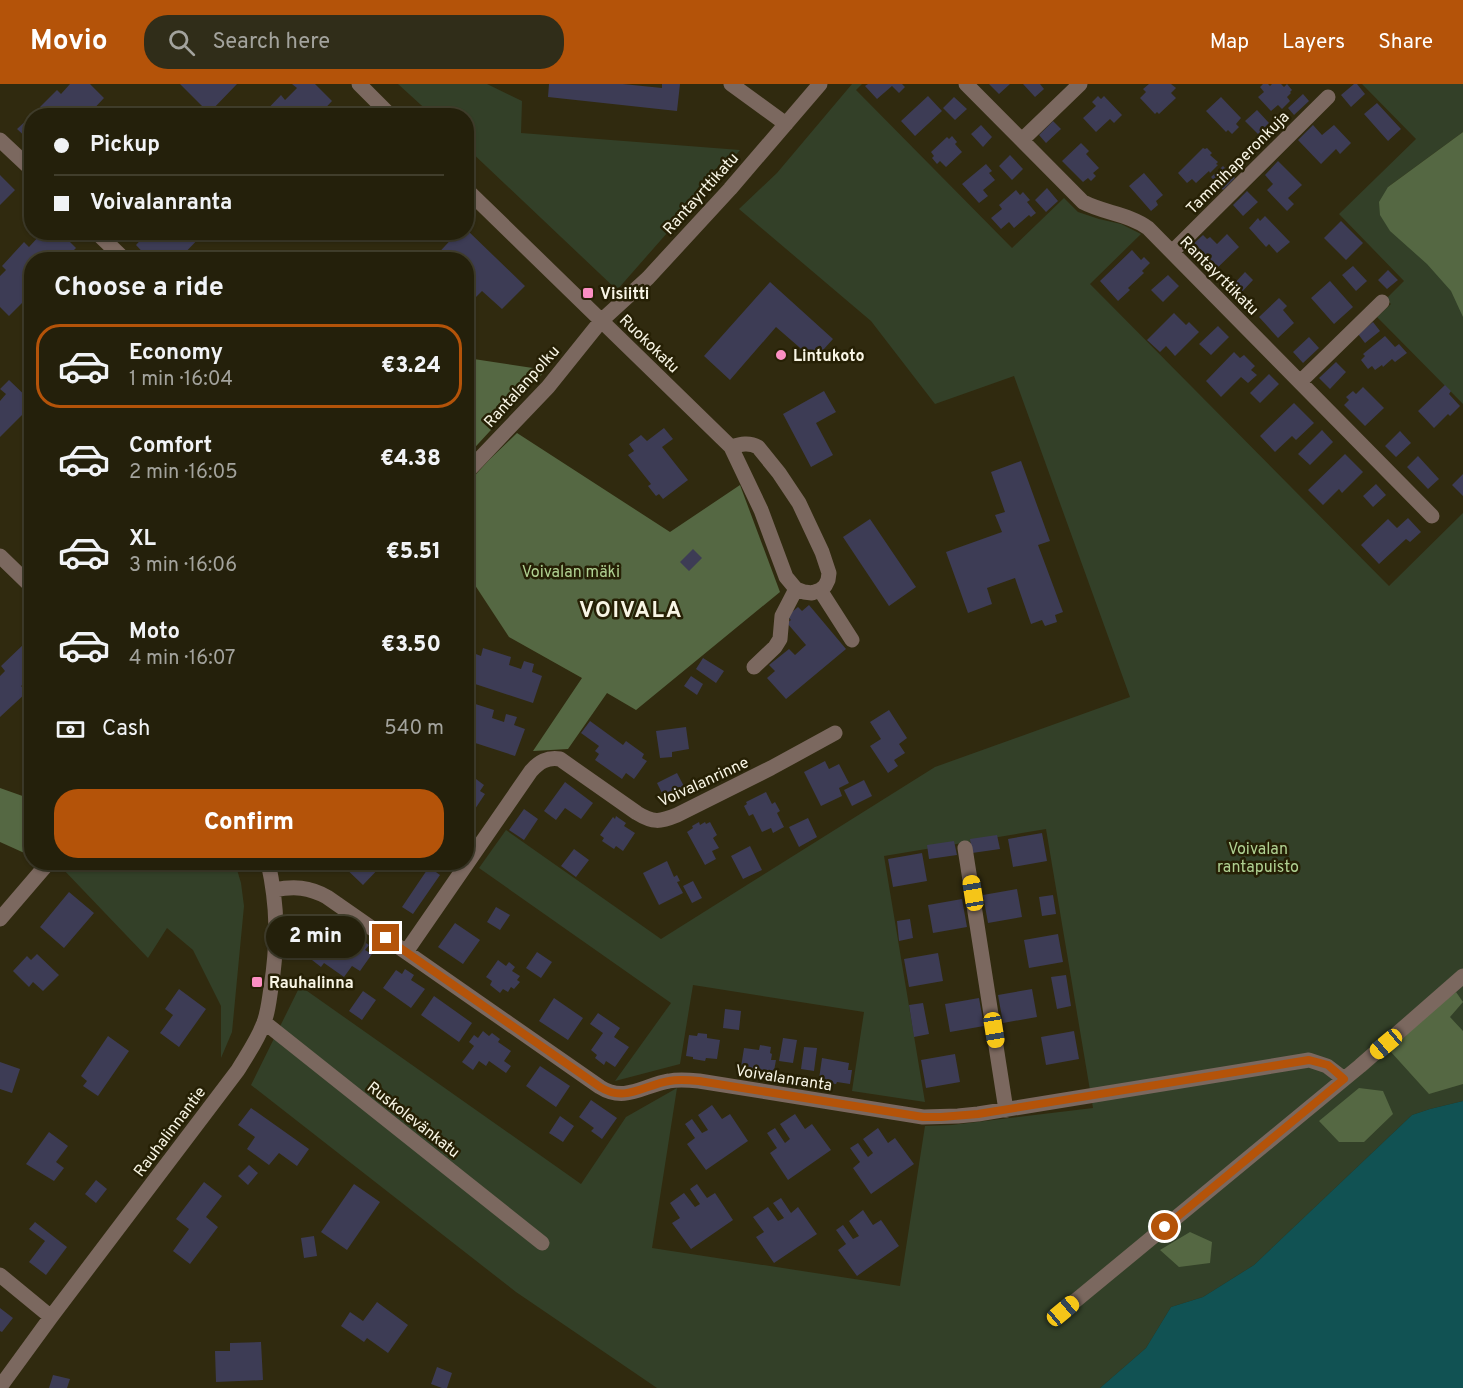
<!DOCTYPE html>
<html lang="en">
<head>
<meta charset="utf-8">
<style>
	:root { --surface:#24200b; --page:#302d19; --text:#f1f3f6; --muted:#a3a39d; --line:#413e2c; --accent:#b45309 }
	body { margin:0; font-family:Overpass,sans-serif; background:var(--page); color:var(--text); height:100vh; display:flex; flex-direction:column; font-size:22px; white-space:nowrap }
	* { box-sizing:border-box; margin:0 }
	p { font-size:20px; color:var(--muted) }
	.icon { flex:none; width:33px; height:33px; fill:none; stroke:currentColor; stroke-width:2; stroke-linecap:round; stroke-linejoin:round }
	.map { position:relative; flex:1; overflow:hidden }
	.drawer { position:absolute; left:24px; top:168px; width:450px; height:618px; display:flex; flex-direction:column; background:var(--surface); border-radius:24px; box-shadow:0 2px 4px #0004,0 0 0 2px var(--line) }
	.drawer>* { flex:none }
	.guide { position:absolute; left:24px; top:24px; width:450px; height:132px; border-radius:24px; box-shadow:0 2px 4px #0004,0 0 0 2px var(--line); display:grid; align-content:center; height:132px; padding:0 30px; background:var(--surface) }
	.end { position:absolute; width:27px; height:27px; margin:-14px; border:8px solid #b45309; background:#fff; box-shadow:0 0 0 3px #fff }
	.from { border-radius:50% }
	.bubble { position:absolute; height:42px; border-radius:21px; background:var(--surface); box-shadow:0 2px 4px #0004,0 0 0 2px var(--line); font-size:20px; font-weight:800; line-height:42px; text-align:center }
	.car { position:absolute; width:18px; height:36px; margin:-18px -9px; border-radius:8px; box-shadow:0 0 4px 2px #0007; background:linear-gradient(#f5c518 24%,#345 0 40%,#f5c518 0 76%,#345 0 86%,#f5c518 0) }
	.guide b { display:flex; align-items:center; gap:21px; height:57px; font-size:22px }
	.guide b+b { border-top:2px solid var(--line) }
	.guide i { width:15px; height:15px; background:var(--text) }
	ul { padding:0; list-style:none }
	li { display:flex; align-items:center; gap:18px; height:84px; margin:0 12px 9px; padding:0 18px; border:3px solid transparent; border-radius:24px }
	li div { flex:1 }
	li b { display:block; font-size:22px }
	li em { font-style:normal; font-weight:800 }
	li.selected { border-color:var(--accent) }
	li>.icon { width:54px; height:54px; stroke-width:1.5 }
	h2 { padding:0 30px; font-size:27px; line-height:72px }
	.pay { display:flex; align-items:center; gap:15px; height:66px; padding:0 30px; font-size:22px }
	.pay p { margin-inline-start:auto }
	.action { display:flex; gap:12px; margin-top:auto; padding:12px 30px }
	.action a { flex:1; height:69px; border-radius:24px; background:var(--accent); color:#fff; font-size:24px; font-weight:800; line-height:69px; text-align:center }
	header { display:flex; align-items:center; gap:36px; box-sizing:border-box; height:84px; padding:0 30px; background:var(--accent); color:#fff }
	header strong { font-size:28px }
	nav { display:flex; gap:33px; margin-inline-start:auto; font-size:21px }
	.search { width:420px; height:54px; background:var(--page); display:flex; align-items:center; gap:15px; box-sizing:border-box; padding:0 21px; border-radius:24px; color:var(--muted); font-size:22px }
	.map>svg:first-child { display:block }
</style>
</head>
<body>
<header>
<strong>Movio</strong>
<div class="search"><svg class="icon" aria-label="search" viewBox="0 0 24 24"><circle cx="10" cy="10" r="6"/><path d="M15 15l6 6"/></svg>Search here</div>
<nav><a>Map</a><a>Layers</a><a>Share</a></nav>
</header>
<div class="map">
<svg width="1463" height="1304" viewBox="0 0 1463 1304">
	<rect width="100%" height="100%" fill="#302a0f"/>
	<path fill="#334028" d="M398,0H487L522,17L521,49L740,66L617,206L467,64L466,32L432,31Z
		M852,0H862L856,6L1012,164L1064,114L1078,128L1099,135L1121,140L1141,150L1090,200L1389,502L1463,429V1017L1430,1025L1412,1031L1254,1181L1203,1213L1171,1223L1146,1264L1100,1304H657L516,1208L251,1001L300,902L581,1100L626,1033L677,1004L652,1164L900,1202L925,1042L952,1041L1093,1024L1046,745L884,772L925,1018L852,1007L864,928L693,901L680,980L615,997L671,919L479,784L506,746L661,855L935,683L1130,613L1014,292L935,320L871,237L739,125L777,89Z
		M1362,0H1463V48L1388,103L1463,61V320L1377,233L1391,220L1386,215L1404,197L1339,130L1416,55Z
		M64,779H235L241,799L244,822L232,948L221,974V922L193,866L167,844L148,874L61,783Z"/>
	<path fill="#556843" d="M1463,48V233L1451,207L1427,180L1390,147L1380,131L1379,118L1388,103Z
		M467,274L546,286L467,372L466,274Z
		M517,349L670,448L740,401L780,508L636,626L607,609L568,665L533,667L582,594L509,553L467,489L466,401L489,376Z
		M0,704L31,715V772L0,758Z
		M1456,908L1463,918L1450,933L1463,947V1000L1429,1010L1391,968L1399,952Z
		M1359,1004L1383,1007L1393,1030L1364,1058H1339L1319,1037Z
		M1190,1148L1212,1158L1210,1179L1179,1183L1160,1166Z"/>
	<path fill="#115253" d="M1463,1017V1304H1100L1146,1264L1171,1223L1203,1213L1254,1181L1412,1031L1430,1025Z"/>
	<path fill="#3d3c55" d="M70,0H90L104,14L87,32H40L44,27L40,23L57,6L61,10Z
		M180,0H237L209,29Z
		M292,0H315L332,17L318,32H261L281,11L285,16L297,4Z
		M549,0H623L662,4V0H680L677,27L548,13Z
		M868,0H902L905,3L899,9L892,2L877,15L865,2Z
		M989,0H1010L999,10Z
		M1023,0H1040L1044,5L1035,13Z
		M1149,0H1171L1176,4L1171,9L1176,14L1159,30L1157,28L1155,30L1140,14L1146,8L1143,5Z
		M1263,0H1268L1270,2L1272,0H1281L1284,3L1287,0L1292,6L1290,8L1291,9L1287,13L1290,17L1282,25L1278,21L1271,27L1258,13L1264,8L1260,3Z
		M1354,0H1357L1365,10L1351,23L1341,11Z
		M1303,10L1309,17L1294,31L1288,24Z
		M928,12L942,27L915,52L901,37Z
		M1098,12L1101,15L1104,12L1122,31L1114,39L1110,35L1096,48L1083,34L1096,22L1092,18Z
		M954,13L967,25L955,36L943,24Z
		M1221,13L1241,34L1236,40L1239,43L1232,50L1228,46L1226,48L1206,27Z
		M1377,19L1401,45L1388,57L1364,30Z
		M1257,26L1269,39L1258,50L1245,37Z
		M30,33L32,35V59L17,45Z
		M1053,37L1061,45L1046,59L1039,51Z
		M981,41L992,53L983,63L971,50Z
		M1313,41L1322,51L1334,41L1351,59L1340,70L1336,65L1321,80L1298,56Z
		M952,52L957,58L955,60L962,68L946,83L940,77L937,80L932,74L934,72L931,68L947,53L949,55Z
		M1081,59L1089,67L1086,70L1099,84L1093,89L1096,92L1091,97L1088,94L1083,98L1062,77Z
		M1203,64L1205,65L1207,64L1212,69L1210,71L1218,78L1216,80L1218,81L1210,89L1209,87L1196,99L1192,95L1187,99L1178,89Z
		M1010,71L1023,85L1012,96L999,82Z
		M1278,77L1302,101L1288,114L1294,120L1287,127L1267,106L1273,100L1265,91Z
		M986,80L992,87L989,89L995,96L983,106L988,112L979,119L962,100Z
		M1223,82L1235,94L1223,106L1211,93Z
		M1144,89L1163,111L1156,117L1158,121L1151,127L1129,102Z
		M0,91L15,106L0,121Z
		M1047,104L1058,117L1046,128L1035,116Z
		M1016,106L1020,111L1023,108L1030,116L1027,118L1036,129L1031,133L1029,131L1014,144L1009,138L1001,145L991,134L1002,125L999,121Z
		M1247,107L1258,118L1243,132L1233,121Z
		M1265,132L1290,158L1277,169L1269,160L1266,163L1249,144L1258,134L1260,137Z
		M1341,137L1363,159L1346,176L1324,154Z
		M466,145L525,202L502,225L482,207L466,223V176H432L458,148H466Z
		M37,148H60L76,164L64,176H32V209L9,232L0,223V192L6,186L2,182L24,158L29,163L40,151Z
		M157,148H205L178,176H150L136,161L146,150L151,155Z
		M1227,150L1239,163L1213,188L1190,163L1203,151L1207,155L1210,153L1217,160Z
		M1132,166L1141,176L1144,173L1150,179L1142,187L1144,189L1128,204L1130,206L1118,217L1100,197Z
		M1353,182L1367,197L1356,207L1342,191Z
		M1388,186L1398,196L1387,205L1378,196Z
		M1245,188L1253,196L1239,211L1231,203Z
		M1168,191L1179,202L1163,218L1151,206Z
		M1330,197L1353,223L1334,240L1311,214Z
		M770,198L833,255L814,276L776,243L730,296L704,272Z
		M1279,214L1287,222L1283,226L1294,239L1278,254L1259,233Z
		M1174,229L1186,241L1189,238L1199,248L1175,272L1166,262L1160,268L1147,256Z
		M1373,238L1380,247L1365,259L1358,250Z
		M1218,242L1229,253L1211,271L1199,260Z
		M1385,252L1395,263L1399,260L1407,269L1395,278L1392,275L1383,283L1382,281L1375,286L1372,282L1368,285L1361,276L1365,272L1363,270Z
		M1309,253L1319,264L1303,279L1293,268Z
		M1234,268L1240,274L1244,271L1255,282L1251,286L1257,291L1248,299L1241,293L1221,313L1206,297Z
		M1336,278L1346,288L1330,305L1319,294Z
		M1269,290L1279,300L1260,319L1250,309Z
		M9,296L32,318V321L0,353V317L6,310L0,305Z
		M1445,301L1451,307L1449,310L1460,322L1450,332L1448,330L1434,344L1418,327Z
		M1363,303L1384,324L1365,342L1344,321L1349,316L1346,313L1353,307L1356,310Z
		M824,307L836,328L816,339L833,371L811,383L783,330Z
		M1294,319L1314,339L1296,356L1292,352L1275,368L1260,352Z
		M664,344L673,355L662,363L688,396L663,415L659,410L656,412L648,402L651,400L628,371L634,367L629,360L641,351L647,357Z
		M1322,346L1333,358L1310,381L1298,370Z
		M1400,347L1411,359L1396,373L1385,362Z
		M1345,370L1363,388L1342,409L1339,405L1323,421L1308,406Z
		M1418,372L1439,395L1428,405L1407,383Z
		M1021,377L1050,457L1038,461L1063,528L1055,531L1057,538L1045,542L1042,536L1031,540L1015,494L987,504L992,520L968,529L946,468L1002,448L995,431L1005,428L991,388Z
		M1463,390V412L1452,401Z
		M1376,400L1386,411L1373,423L1363,412Z
		M1408,434L1421,448L1410,458L1406,455L1379,480L1361,461L1388,435L1397,444Z
		M870,435L916,503L889,522L843,453Z
		M693,465L702,474L689,487L680,478Z
		M809,521L846,565L786,615L767,594L775,587L769,581L789,565L795,571L806,561L787,539L791,536L787,532L798,523L802,527Z
		M25,559L32,566V593L21,602L27,608L0,633V592L5,587L1,582Z
		M466,559L470,560L468,567L481,572L483,564L511,573L509,581L521,585L524,577L534,580L532,588L542,592L533,619L466,597Z
		M703,574L724,587L716,599L696,585Z
		M691,592L703,600L697,611L684,602Z
		M466,617L494,626L492,634L504,638L506,630L517,633L514,641L525,645L515,672L466,656Z
		M889,626L907,654L899,660L905,669L894,676L898,682L888,689L870,662L881,655L870,638Z
		M590,637L623,661L626,657L644,670L642,674L647,677L634,695L626,689L622,695L595,676L599,670L595,667L599,662L581,649Z
		M686,643L689,665L672,668V673L660,674L656,647Z
		M825,677L829,685L839,680L849,699L839,704L842,712L821,722L804,688Z
		M677,689L687,708L667,719L657,699Z
		M476,695L484,701L480,707L485,710L469,734L466,733V698L472,701Z
		M864,696L872,712L852,722L844,706Z
		M565,698L593,719L581,735L565,724L556,736L544,727Z
		M766,708L772,720L775,718L780,727L777,729L784,743L773,749L771,744L762,748L753,730L749,732L744,722L747,720L746,718Z
		M524,725L538,735L524,756L509,746Z
		M616,732L626,739L624,742L635,749L623,767L616,762L614,765L602,757L604,754L600,751L613,733L615,735Z
		M808,734L817,753L799,763L789,743Z
		M699,738L700,741L705,738L706,740L710,738L717,751L713,754L719,764L712,767L716,775L705,781L687,748L693,744L692,742Z
		M1042,749L1047,777L1013,783L1008,755Z
		M997,751L1000,765L972,769L970,755Z
		M954,757L957,771L929,775L927,761Z
		M750,762L762,786L743,795L731,772Z
		M574,765L589,776L576,793L561,782Z
		M922,769L927,797L893,803L888,775Z
		M667,777L674,793L677,791L680,797L677,798L683,809L659,821L643,789Z
		M339,778H381L383,780L363,801Z
		M429,783L440,791L413,830L402,823Z
		M693,797L702,814L692,819L683,802Z
		M1017,805L1022,833L988,839L983,811Z
		M69,808L94,829L64,864L40,843Z
		M1053,811L1056,830L1042,832L1039,813Z
		M962,815L967,843L933,849L928,821Z
		M496,823L510,831L500,846L487,838Z
		M910,835L913,854L899,857L897,837Z
		M455,839L480,856L463,880L438,863Z
		M334,846L345,854L349,848L369,861L365,866L372,870L360,887L352,882L344,893L324,879L321,883L312,876Z
		M1058,850L1063,878L1029,884L1024,856Z
		M537,868L552,878L541,894L526,884Z
		M938,869L943,897L909,903L904,875Z
		M37,870L59,891L43,907L33,898L29,903L13,887L27,872L31,876Z
		M498,876L506,882L509,878L515,883L512,887L520,892L517,896L520,898L514,905L511,903L508,908L503,905L500,909L490,901L492,897L486,893Z
		M405,885L414,891L411,896L425,905L411,924L383,904L396,886L402,890Z
		M1066,891L1071,922L1057,925L1051,893Z
		M179,905L206,925L179,963L160,949L173,931L165,925Z
		M1032,905L1037,933L1003,939L998,911Z
		M363,907L376,916L362,936L349,927Z
		M434,912L472,939L459,958L421,931Z
		M554,914L583,934L568,956L539,937Z
		M979,914L984,942L950,948L945,920Z
		M923,919L929,950L914,953L909,921Z
		M725,925L741,927L739,946L723,944Z
		M598,929L620,944L614,953L629,963L615,983L606,977L604,981L595,974L597,971L591,966L603,949L590,940Z
		M483,947L489,952L492,949L500,955L498,958L511,967L504,977L511,982L506,989L489,977L486,982L479,977L473,986L462,978L474,962L469,958L474,951L478,954Z
		M1074,947L1079,975L1046,981L1041,953Z
		M698,949L707,950V954L720,956L717,975L706,974L705,977L693,975V973L686,972L689,951L697,952Z
		M108,952L129,967L98,1012L83,1002L87,997L81,992Z
		M783,954L797,956L793,979L779,977Z
		M760,961L771,963L770,969L772,970L771,976H776L774,987L770,986V988L741,983L744,964L759,966Z
		M804,963L817,964L814,987L801,985Z
		M955,970L960,998L926,1004L921,976Z
		M822,974L849,979L848,986H852L850,1000L837,998L836,1000L822,998V995H819Z
		M0,978L20,985L12,1009L0,1005Z
		M540,982L570,1002L556,1023L526,1002Z
		M591,1016L617,1034L602,1055L591,1047L594,1044L579,1033Z
		M712,1021L722,1035L730,1030L748,1057L706,1086L687,1060L695,1054L685,1040L692,1035L702,1049L708,1046L698,1031Z
		M251,1024L309,1065L297,1082L279,1069L269,1081L247,1065L255,1053L238,1041Z
		M795,1030L805,1045L812,1040L831,1066L788,1096L770,1069L777,1064L767,1049L775,1044L785,1059L790,1055L780,1040Z
		M560,1032L574,1042L563,1058L549,1049Z
		M878,1044L888,1059L895,1054L914,1080L871,1110L853,1084L860,1078L850,1064L858,1059L868,1073L873,1069L863,1055Z
		M49,1048L68,1062L56,1078L64,1084L54,1097L26,1080Z
		M249,1081L258,1089L248,1101L238,1092Z
		M96,1096L107,1105L96,1119L85,1110Z
		M204,1098L222,1112L206,1133L218,1143L190,1180L173,1167L189,1145L176,1135Z
		M354,1100L380,1118L347,1166L321,1148Z
		M697,1100L707,1114L715,1109L733,1136L691,1165L672,1139L680,1134L670,1119L684,1109L695,1123L700,1120L690,1105Z
		M781,1114L791,1129L798,1123L817,1150L774,1179L756,1153L764,1148L753,1133L768,1123L778,1137L784,1134L773,1119Z
		M863,1126L873,1141L881,1136L899,1162L857,1192L838,1166L846,1160L836,1146L843,1141L853,1155L859,1152L849,1137Z
		M35,1138L67,1163L46,1191L29,1178L45,1157L29,1145Z
		M314,1152L317,1172L304,1174L301,1154Z
		M377,1218L408,1241L388,1269L367,1254L364,1258L341,1242L350,1228L363,1237Z
		M0,1224L13,1234L2,1248L0,1247Z
		M261,1258L263,1296L216,1298L215,1267H230V1259Z
		M437,1283L452,1289L447,1304H442L431,1300Z
		M53,1291L70,1295L67,1304H49Z"/>
	<g fill="none" stroke-linecap="round" stroke-linejoin="round">
		<path stroke="#7b685f" stroke-width="15" d="M359,0L391,32
			M731,0L786,40
			M966,0L1083,118C1104,129 1129,130 1148,144L1432,432
			M0,56L32,86
			M1022,56L1080,0
			M466,105L731,363L761,426L786,493L796,505L804,508L812,509L820,506L825,502L828,496L829,489L822,468L799,419L779,389L758,363C749,358 741,360 731,363
			M96,148L125,176
			M1172,168L1328,13
			M1301,297L1382,218
			M466,389L548,303L601,237L648,194L730,105L820,0
			M0,472L32,503
			M820,506L852,556
			M754,583L775,563L780,555L782,532L796,505
			M965,764L1006,1026
			M274,806C294,802 309,803 327,813L600,1003C625,1019 644,1001 669,997C679,995 689,996 699,997L923,1033L958,1032L978,1030L1309,976L1327,982L1344,995
			M0,835L49,778
			M406,868L531,687C539,678 547,673 560,675L637,729C653,739 660,738 677,731L771,684L835,649
			M264,938L542,1159
			M0,1191L51,1233
			M1063,1227L1360,982L1463,892
			M0,1303L51,1233L238,986C247,971 257,957 263,941C268,930 269,916 271,904C278,858 278,824 268,778"/>
	</g>
	<g fill="none" stroke-linecap="round" stroke-linejoin="round">
		<path stroke="#b45309" stroke-width="8" d="M386,854L600,1003C625,1019 644,1001 669,997C679,995 689,996 699,997L923,1033H941L978,1030L1309,976L1328,981L1344,995L1165,1143"/>
	</g>
	<g fill="#fc8fc3" stroke="#262005" stroke-width="2">
		<rect x="582" y="203" width="12" height="12" rx="3"/>
		<circle cx="781" cy="271" r="6"/>
		<rect x="251" y="892" width="12" height="12" rx="3"/>
	</g>
	<g text-anchor="middle" stroke-width="5" stroke-linejoin="round" paint-order="stroke">
		<g font-size="16" fill="#f8f5e5" stroke="#262005">
			<text transform="translate(1237 78) rotate(-45)" y="6">Tammihaperonkuja</text>
			<text transform="translate(700 109) rotate(-48)" y="6">Rantayrttikatu</text>
			<text transform="translate(1220 191) rotate(45)" y="6">Rantayrttikatu</text>
			<text transform="translate(650 259) rotate(44)" y="6">Ruokokatu</text>
			<text transform="translate(521 302) rotate(-48)" y="6">Rantalanpolku</text>
			<text transform="translate(703 697) rotate(-25)" y="6">Voivalanrinne</text>
			<text transform="translate(784 993) rotate(9)" y="6">Voivalanranta</text>
			<text transform="translate(414 1035) rotate(38)" y="6">Ruskolevänkatu</text>
			<text transform="translate(169 1047) rotate(-53)" y="6">Rauhalinnantie</text>
		</g>
		<g font-size="16" font-weight="bold" fill="#f8f5e5" stroke="#262005" text-anchor="start">
			<text x="600" y="215">Visiitti</text>
			<text x="793" y="277">Lintukoto</text>
			<text x="269" y="904">Rauhalinna</text>
		</g>
		<g font-size="16" fill="#b0d192" stroke="#262005">
			<text x="571" y="493">Voivalan mäki</text>
			<text x="1258" y="770">Voivalan<tspan x="1258" dy="18">rantapuisto</tspan></text>
		</g>
		<g font-size="22" font-weight="bold" letter-spacing="1.5" fill="#f8f5e5" stroke="#262005">
			<text x="631" y="533">VOIVALA</text>
		</g>
	</g>
</svg>
<i class="end from" style="left:1165px;top:1143px"></i>
<i class="end" style="left:386px;top:854px"></i>
<div class="bubble" style="left:266px;top:832px;width:99px">2 min</div>
<i class="car" style="left:973px;top:809px;rotate:351deg"></i>
<i class="car" style="left:994px;top:946px;rotate:171deg"></i>
<i class="car" style="left:1386px;top:960px;rotate:230deg"></i>
<i class="car" style="left:1063px;top:1227px;rotate:50deg"></i>
<div class="guide">
<b><i class="from"></i>Pickup</b>
<b><i></i>Voivalanranta</b>
</div>
<section class="drawer">
<h2>Choose a ride</h2>
<ul>
<li class="selected"><svg class="icon" aria-label="car" viewBox="0 0 24 24"><path d="M5 17H2v-5l4-1 3-4h7l3 4 3 1v5h-3M9 17h6M6 11h13"/><circle cx="7" cy="17" r="2"/><circle cx="17" cy="17" r="2"/></svg><div><b>Economy</b><p>1 min · 16:04</p></div><em>€3.24</em></li>
<li><svg class="icon" aria-label="car" viewBox="0 0 24 24"><path d="M5 17H2v-5l4-1 3-4h7l3 4 3 1v5h-3M9 17h6M6 11h13"/><circle cx="7" cy="17" r="2"/><circle cx="17" cy="17" r="2"/></svg><div><b>Comfort</b><p>2 min · 16:05</p></div><em>€4.38</em></li>
<li><svg class="icon" aria-label="car" viewBox="0 0 24 24"><path d="M5 17H2v-5l4-1 3-4h7l3 4 3 1v5h-3M9 17h6M6 11h13"/><circle cx="7" cy="17" r="2"/><circle cx="17" cy="17" r="2"/></svg><div><b>XL</b><p>3 min · 16:06</p></div><em>€5.51</em></li>
<li><svg class="icon" aria-label="car" viewBox="0 0 24 24"><path d="M5 17H2v-5l4-1 3-4h7l3 4 3 1v5h-3M9 17h6M6 11h13"/><circle cx="7" cy="17" r="2"/><circle cx="17" cy="17" r="2"/></svg><div><b>Moto</b><p>4 min · 16:07</p></div><em>€3.50</em></li>
</ul>
<div class="pay"><svg class="icon" aria-label="cash" viewBox="0 0 24 24"><path d="M3 7h18v10H3z"/><circle cx="12" cy="12" r="2"/></svg>Cash<p>540 m</p></div>
<div class="action"><a>Confirm</a></div>
</section>
</div>
</body>
</html>
